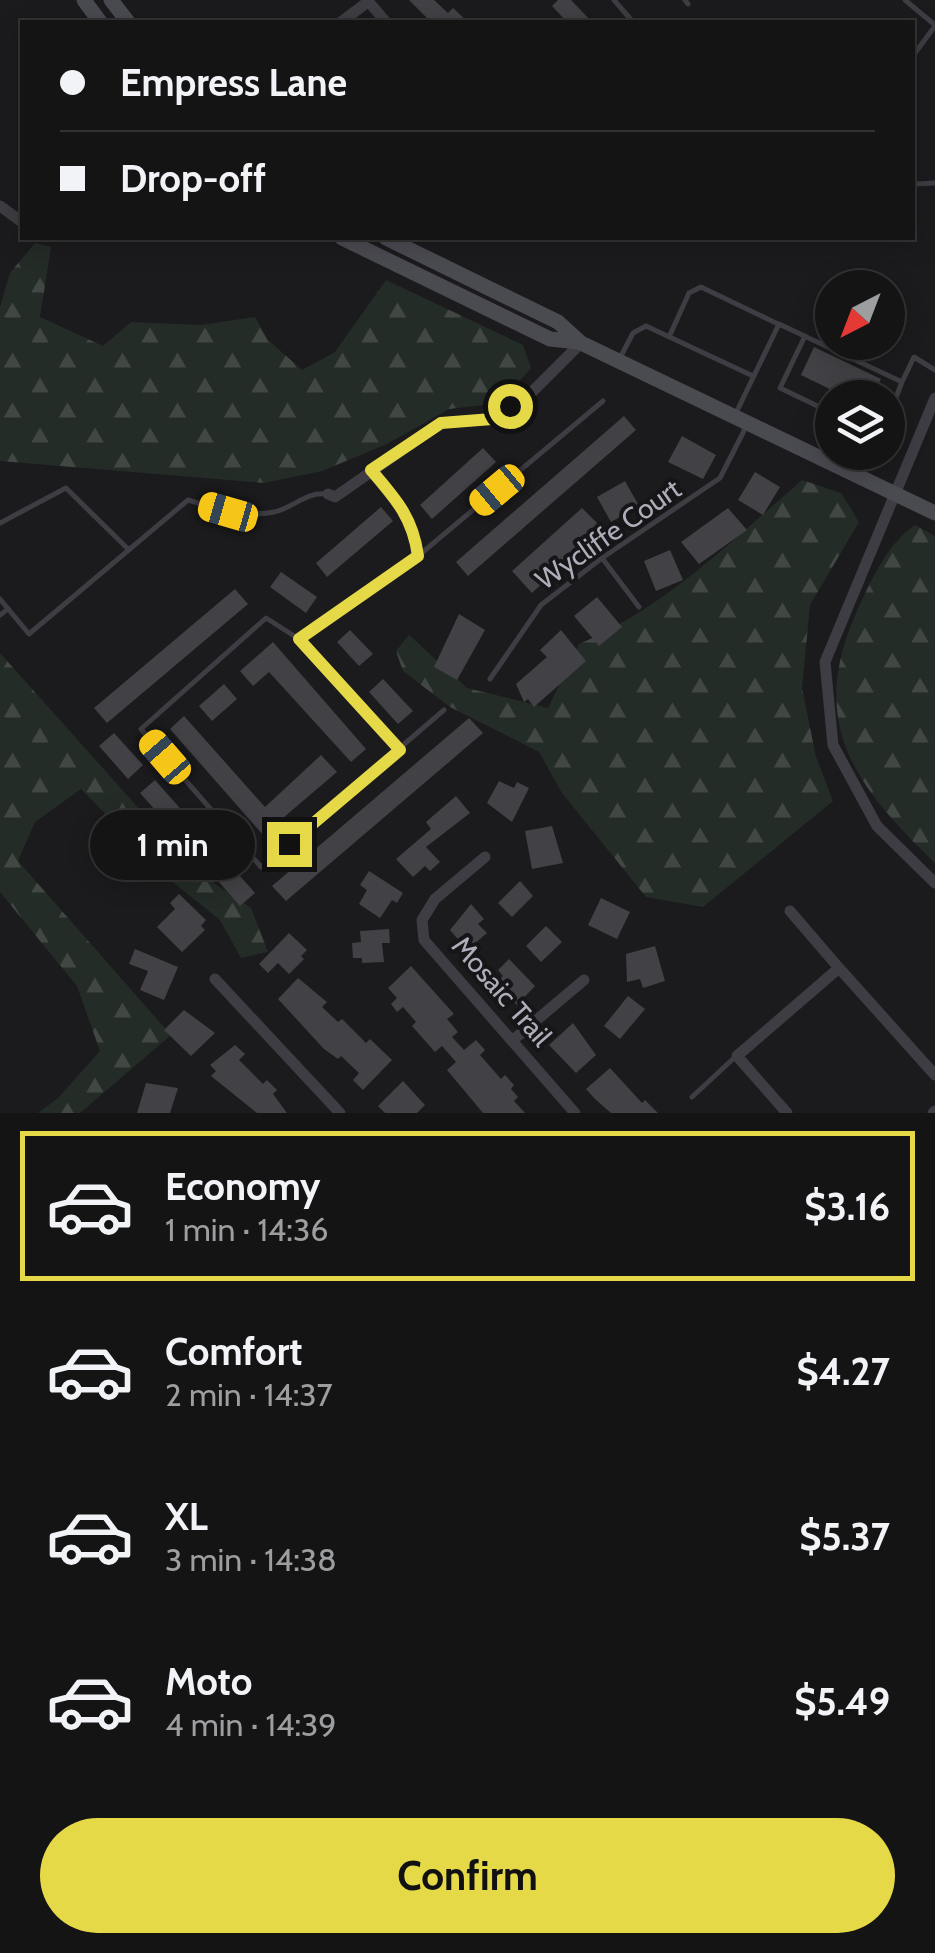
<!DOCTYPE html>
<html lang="en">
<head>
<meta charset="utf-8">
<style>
	:root { --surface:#141415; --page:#212122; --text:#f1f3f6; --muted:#9d9ea0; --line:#333334; --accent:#e6d948 }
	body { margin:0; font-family:Cabin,sans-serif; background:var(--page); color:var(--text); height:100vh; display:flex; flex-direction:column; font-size:38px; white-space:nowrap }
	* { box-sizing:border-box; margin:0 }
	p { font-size:32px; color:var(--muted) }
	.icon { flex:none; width:55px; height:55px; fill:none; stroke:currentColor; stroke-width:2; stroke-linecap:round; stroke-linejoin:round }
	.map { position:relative; height:1113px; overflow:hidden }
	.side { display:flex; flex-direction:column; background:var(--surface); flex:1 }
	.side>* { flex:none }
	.banner { position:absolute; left:20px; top:20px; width:895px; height:220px; border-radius:0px; box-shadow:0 5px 25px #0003,0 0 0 2px var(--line); display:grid; align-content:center; height:220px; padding:0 40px; background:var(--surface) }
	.needle { width:65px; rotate:222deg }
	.buttons { position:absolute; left:815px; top:270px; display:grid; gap:20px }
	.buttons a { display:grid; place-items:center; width:90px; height:90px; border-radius:50%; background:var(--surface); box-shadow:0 5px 25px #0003,0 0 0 2px var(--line); font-size:50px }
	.end { position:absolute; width:45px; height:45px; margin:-22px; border:12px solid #e6d948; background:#111; box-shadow:0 0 0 5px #111 }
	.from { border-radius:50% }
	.bubble { position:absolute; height:70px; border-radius:35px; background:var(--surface); box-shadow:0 5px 25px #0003,0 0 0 2px var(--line); font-size:32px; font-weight:800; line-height:70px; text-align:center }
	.car { position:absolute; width:30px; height:60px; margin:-30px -15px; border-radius:12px; box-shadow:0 0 8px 2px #0007; background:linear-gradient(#f5c518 24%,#345 0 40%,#f5c518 0 76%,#345 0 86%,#f5c518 0) }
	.banner b { display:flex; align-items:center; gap:35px; height:95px; font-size:38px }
	.banner b+b { border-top:2px solid var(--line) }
	.banner i { width:25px; height:25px; background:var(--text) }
	ul { padding:18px 0 0; list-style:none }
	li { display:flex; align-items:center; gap:30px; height:150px; margin:0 20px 15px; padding:0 20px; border:5px solid transparent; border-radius:0px }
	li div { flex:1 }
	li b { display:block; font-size:38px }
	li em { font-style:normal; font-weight:800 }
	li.current { border-color:var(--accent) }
	li>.icon { width:90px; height:90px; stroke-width:1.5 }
	.primary-button { display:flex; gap:20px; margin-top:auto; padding:20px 40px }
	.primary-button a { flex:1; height:115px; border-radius:60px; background:var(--accent); color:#111; font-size:40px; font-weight:800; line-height:115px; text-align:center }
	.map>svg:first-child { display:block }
</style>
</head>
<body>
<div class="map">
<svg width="935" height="1113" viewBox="0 0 935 1113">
	<defs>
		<pattern id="forest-firs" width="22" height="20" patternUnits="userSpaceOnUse" patternTransform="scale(2.5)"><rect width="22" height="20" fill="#242c27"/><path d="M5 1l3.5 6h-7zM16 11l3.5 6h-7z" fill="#414844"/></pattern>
	</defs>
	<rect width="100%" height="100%" fill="#1b1a1c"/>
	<path fill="url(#forest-firs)" d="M35,243L51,247L40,317L103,346L131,322L201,325L255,317L268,340L302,370L335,352L386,280L523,345L531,368L500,403L449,409L387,444L322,471L264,483L0,461V307L10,273Z
		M802,480L841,493L859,522L810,605L802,688L816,757L833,801L703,907L646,897L562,793L539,752L450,707L403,671L396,651L409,635L467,688L548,708L579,644C665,608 733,540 802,480Z
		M915,525L935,536V863C849,780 805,718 862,600C876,571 889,543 915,525Z
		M0,653L193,869L251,908L268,952L241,958L220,920L169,879L81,789L35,822L18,861L171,1035L80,1113H38L58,1098L100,1051L77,986L0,892Z"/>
	<path fill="#424246" d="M409,0H434L448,13L453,8L468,22H431Z
		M558,0H571L592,22H567L552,6Z
		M814,347L881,379L872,398H848L801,375Z
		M624,416L636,430L468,576L456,562Z
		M682,436L716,455L703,479L668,462Z
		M483,448L496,462L432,519L420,505Z
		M755,472L780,487L763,515L738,500Z
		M625,481L639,506L611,522L597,497Z
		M381,507L393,521L327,577L316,563Z
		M582,508L601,527L532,593L512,571Z
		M728,508L747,530L699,564L681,542Z
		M670,550L683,580L656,591L644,561Z
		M281,572L317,597L306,613L270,587Z
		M235,589L248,604L107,723L94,708Z
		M597,597L622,627L599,646L574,616Z
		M459,614L485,630L457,680L434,667Z
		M350,630L373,654L359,666L337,642Z
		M561,630L586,661L534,707L528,699L524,702L516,684L547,657L540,650Z
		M273,642L366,749L351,762L269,672L253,686L240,671Z
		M383,679L413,711L398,724L369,692Z
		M224,684L237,699L212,721L199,706Z
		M184,716L265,807L321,755L337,772L263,835L170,729Z
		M469,718L483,733L286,901L272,886Z
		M114,733L143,765L128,779L99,746Z
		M155,780L255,893L240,906L140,793Z
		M499,781L514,788L517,782L529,788L512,822L487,803Z
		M456,796L470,813L426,847L440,862L430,871L425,866L413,877L396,859L431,829L426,822Z
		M552,826L563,863L532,869L525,831Z
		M369,871L403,893L397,903L392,900L380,918L359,904L367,890L360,885Z
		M520,881L533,896L512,917L498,903Z
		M179,894L206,920L201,926L205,930L182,952L157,927L175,909L170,903Z
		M601,898L630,912L617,939L588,925Z
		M471,904L484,919L478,924L487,933L467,950L450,930Z
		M546,926L562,942L541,962L526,946Z
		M389,929L390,943H382L384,962L362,963V958H353L352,943L361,942L360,931Z
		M289,933L307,950L301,956L304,959L289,974L278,963L268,973L259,964Z
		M655,946L665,981L643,988L640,979L627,982L626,954Z
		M135,949L178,967L164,1000L140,990L148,971L129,964Z
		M509,959L535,986L517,1005L495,983L503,976L498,970Z
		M411,966L454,1014L447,1019L458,1032L452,1037L464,1050L476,1040L485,1050L480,1055L501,1079L505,1075L514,1085L511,1089L518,1097L514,1101L525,1113H483L447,1070L456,1062L442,1046L435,1052L412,1026L416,1022L403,1007L397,1012L391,1004L397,998L388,988Z
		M298,978L327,1002L322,1007L338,1022L342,1019L366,1043L370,1039L392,1060L363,1090L353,1080L359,1073L341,1056L338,1059L324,1049L278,999Z
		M628,996L645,1009L620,1039L604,1026Z
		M184,1010L215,1033L191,1056L164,1030Z
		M573,1023L596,1055L576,1073L549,1045Z
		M235,1045L245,1054L239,1060L263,1084L267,1080L277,1090L273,1094L287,1113H257L211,1076L216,1071L210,1065Z
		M610,1068L642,1103L645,1100L658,1113H611L595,1099L586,1089Z
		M403,1081L425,1105L417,1113H385L378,1106Z
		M146,1083L178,1088L170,1113H137Z"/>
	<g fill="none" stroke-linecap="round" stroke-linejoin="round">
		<path stroke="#3e3d43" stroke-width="5" d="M614,0L633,22
			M685,0L688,4
			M905,0L935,25
			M912,57L935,26
			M916,184L935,183
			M805,336L780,388L832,413
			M669,337L689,293L701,287L778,324
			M620,358L633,333L646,326L753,376
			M736,413L779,324L902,382L914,357L935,370
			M888,418L902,382
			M373,472C397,500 413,519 418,556
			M0,523L66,488L128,549
			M602,558L639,607
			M0,599L29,634L188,500C215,508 246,518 274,512C293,508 306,492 325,494
			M0,615L8,609
			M299,639L418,556L603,401
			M490,679L541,605L602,558L720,478L747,425
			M399,750L299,639L266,618L141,729L261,867L444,710
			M692,1097L734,1058"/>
		<path stroke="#3e3d43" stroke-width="11" d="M367,0L386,22
			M341,22L369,1
			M0,206L22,222
			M935,398L825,662L833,745L877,826L935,883
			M328,494L335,497L441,423L491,419L530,394L581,343
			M485,857L435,899L422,920L424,940L575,1113
			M790,911L839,968
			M215,979L340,1113
			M513,1040L584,980
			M787,1113L737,1056L839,968L935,1075
			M933,1113L935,1111"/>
		<path stroke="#4a4a51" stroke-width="15" d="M84,0L100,22
			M111,0L128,22
			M342,238L550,339L579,342
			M386,238L558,322L581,343L935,513"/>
	</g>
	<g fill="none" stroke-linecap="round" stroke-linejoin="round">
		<path stroke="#e6d948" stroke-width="12" d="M289,844L400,750L299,639L418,556C413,518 396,499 371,470L441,423L492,419L510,406"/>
	</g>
	<g text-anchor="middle" stroke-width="8" stroke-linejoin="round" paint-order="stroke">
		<g font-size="28" fill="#aeaebb" stroke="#161517">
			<text transform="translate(608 534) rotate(-35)" y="10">Wycliffe Court</text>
			<text transform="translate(502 991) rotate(49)" y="10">Mosaic Trail</text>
		</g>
	</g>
</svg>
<div class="buttons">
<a><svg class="needle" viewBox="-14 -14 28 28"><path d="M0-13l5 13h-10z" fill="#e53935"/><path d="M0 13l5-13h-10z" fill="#9d9ea0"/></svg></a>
<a><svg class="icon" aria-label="layers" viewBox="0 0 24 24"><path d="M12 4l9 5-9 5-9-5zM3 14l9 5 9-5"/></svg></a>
</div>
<i class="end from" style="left:510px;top:406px"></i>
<i class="end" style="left:289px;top:844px"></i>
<div class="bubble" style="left:90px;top:810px;width:165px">1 min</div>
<i class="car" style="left:497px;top:490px;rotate:230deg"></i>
<i class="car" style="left:228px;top:512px;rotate:286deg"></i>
<i class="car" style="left:165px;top:757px;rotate:319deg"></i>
<div class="banner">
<b><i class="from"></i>Empress Lane</b>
<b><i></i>Drop-off</b>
</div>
</div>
<section class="side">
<ul>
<li class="current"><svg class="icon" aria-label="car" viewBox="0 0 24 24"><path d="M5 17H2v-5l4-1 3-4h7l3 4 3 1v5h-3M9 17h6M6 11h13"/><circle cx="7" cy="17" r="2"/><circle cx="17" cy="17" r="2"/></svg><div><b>Economy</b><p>1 min · 14:36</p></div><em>$3.16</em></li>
<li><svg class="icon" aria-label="car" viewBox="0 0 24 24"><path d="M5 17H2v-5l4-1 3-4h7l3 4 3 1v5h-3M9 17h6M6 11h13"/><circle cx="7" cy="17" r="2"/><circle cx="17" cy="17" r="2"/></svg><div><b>Comfort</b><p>2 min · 14:37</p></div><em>$4.27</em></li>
<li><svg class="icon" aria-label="car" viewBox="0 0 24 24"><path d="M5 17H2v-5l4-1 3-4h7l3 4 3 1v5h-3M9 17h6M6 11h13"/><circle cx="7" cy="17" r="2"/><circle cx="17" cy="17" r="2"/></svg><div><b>XL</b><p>3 min · 14:38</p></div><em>$5.37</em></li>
<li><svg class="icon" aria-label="car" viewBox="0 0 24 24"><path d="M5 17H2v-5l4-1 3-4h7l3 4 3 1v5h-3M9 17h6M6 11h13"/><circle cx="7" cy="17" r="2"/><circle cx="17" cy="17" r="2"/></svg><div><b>Moto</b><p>4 min · 14:39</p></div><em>$5.49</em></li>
</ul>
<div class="primary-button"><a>Confirm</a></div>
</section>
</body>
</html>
